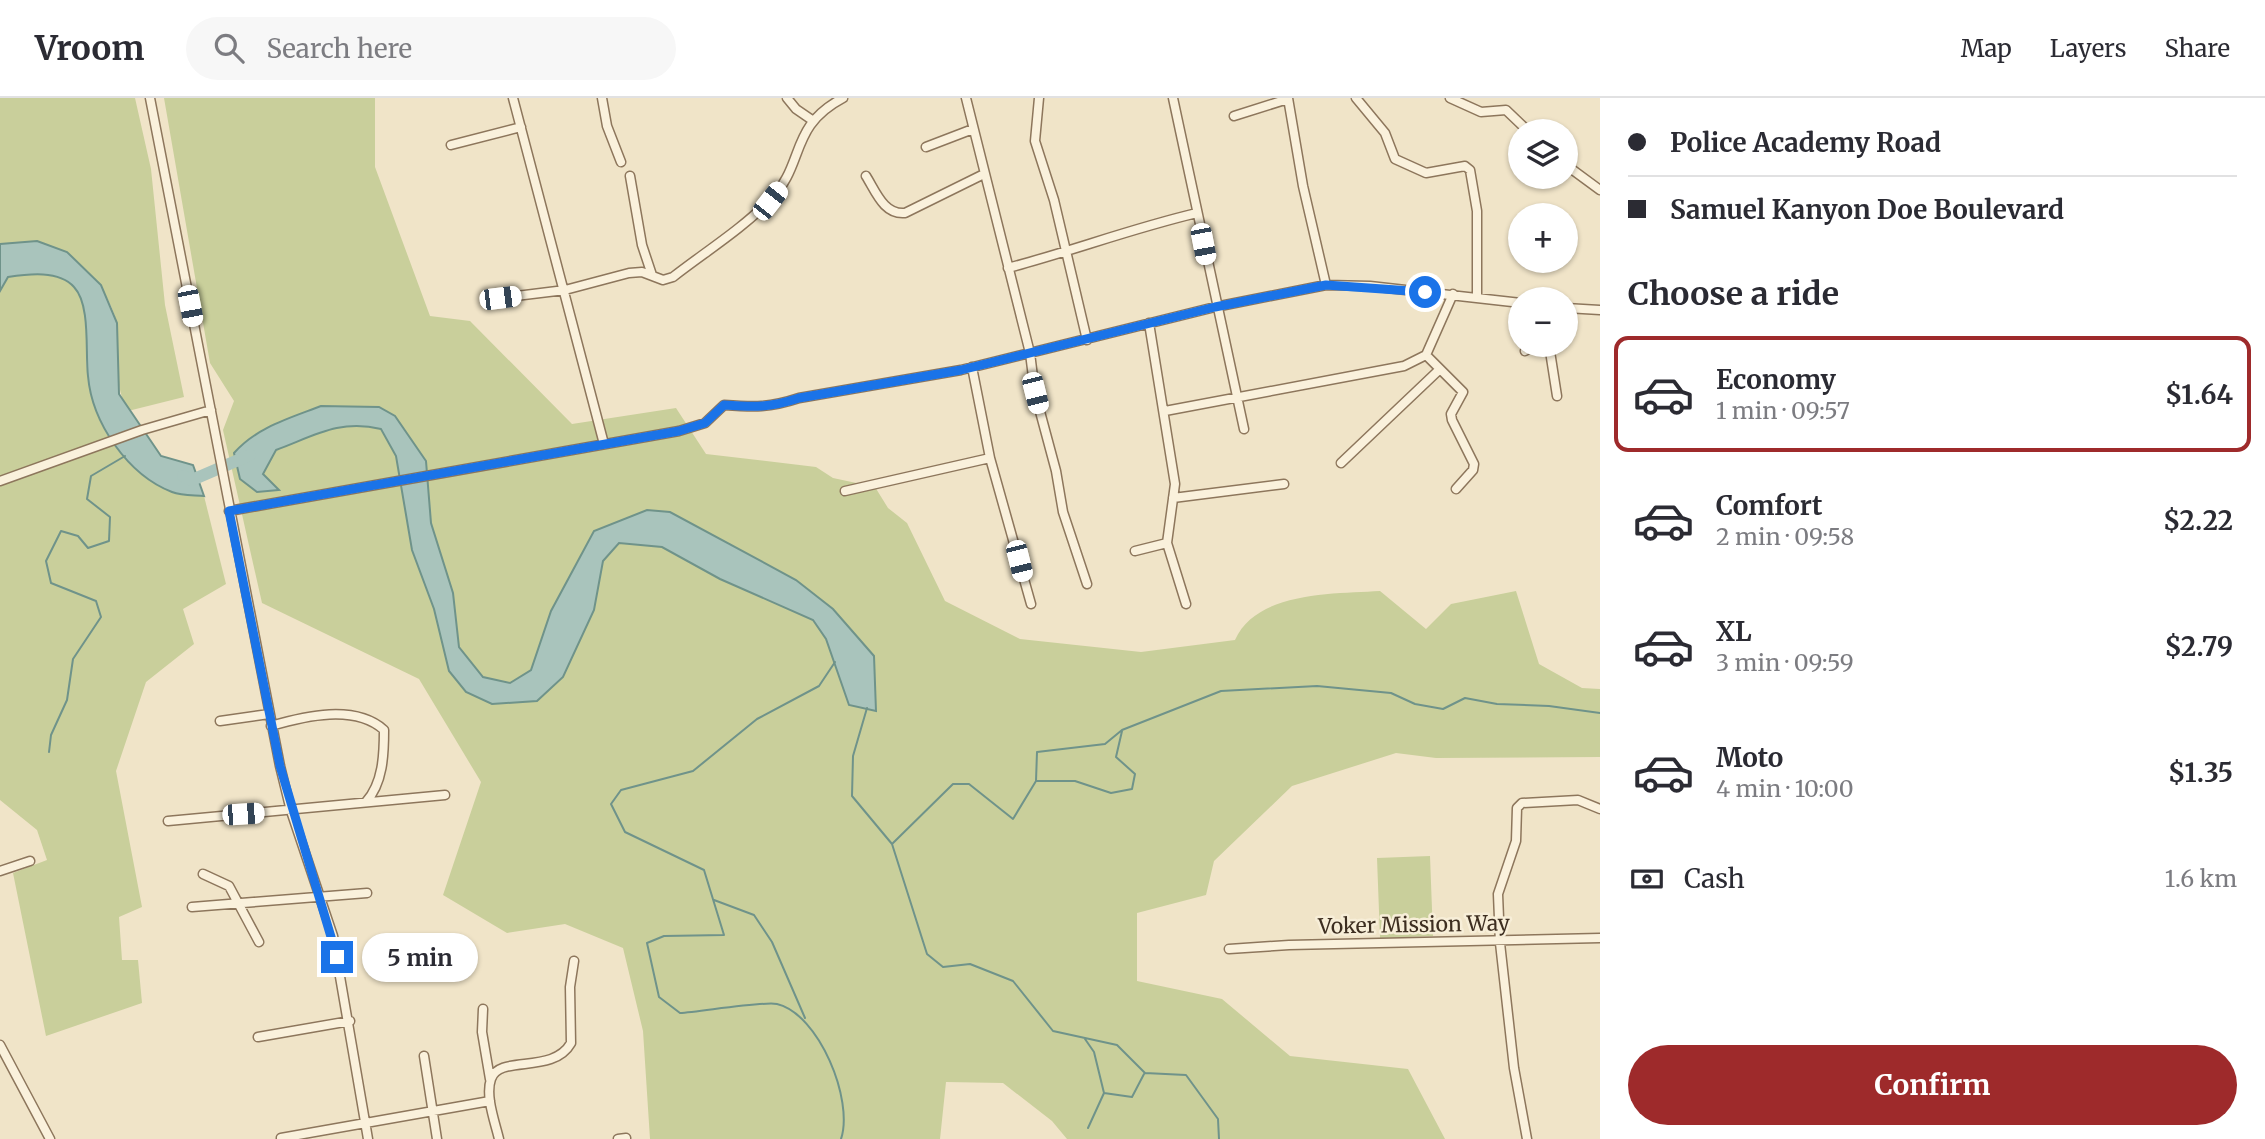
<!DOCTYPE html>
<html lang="en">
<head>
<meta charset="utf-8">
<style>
	:root { --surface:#fff; --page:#f7f7f7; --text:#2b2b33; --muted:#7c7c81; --line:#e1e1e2; --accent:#9e2a2b }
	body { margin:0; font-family:Merriweather,serif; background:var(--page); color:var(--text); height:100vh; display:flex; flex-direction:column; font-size:26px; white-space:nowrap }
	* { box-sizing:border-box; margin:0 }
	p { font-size:23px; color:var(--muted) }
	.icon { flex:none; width:38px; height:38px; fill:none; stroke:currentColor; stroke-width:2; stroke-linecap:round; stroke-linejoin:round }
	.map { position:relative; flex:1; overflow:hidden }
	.side { display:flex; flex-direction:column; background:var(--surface); width:665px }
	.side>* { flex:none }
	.top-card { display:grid; align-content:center; height:154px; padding:0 28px; background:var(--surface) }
	.buttons { position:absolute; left:1508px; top:21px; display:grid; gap:14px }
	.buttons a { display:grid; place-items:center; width:70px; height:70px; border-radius:50%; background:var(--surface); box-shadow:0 2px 5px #0004; font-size:35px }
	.end { position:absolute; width:32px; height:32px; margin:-16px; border:9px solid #1a73e8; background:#fff; box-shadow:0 0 0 4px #fff }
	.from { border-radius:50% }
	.bubble { position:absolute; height:49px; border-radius:24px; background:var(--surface); box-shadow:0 2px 5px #0004; font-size:23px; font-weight:700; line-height:49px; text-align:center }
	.car { position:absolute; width:21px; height:42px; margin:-21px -10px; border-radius:9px; box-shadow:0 0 5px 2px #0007; background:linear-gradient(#fff 24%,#345 0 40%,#fff 0 76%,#345 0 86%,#fff 0) }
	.top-card b { display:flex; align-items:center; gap:24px; height:66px; font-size:26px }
	.top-card b+b { border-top:2px solid var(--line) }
	.top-card i { width:18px; height:18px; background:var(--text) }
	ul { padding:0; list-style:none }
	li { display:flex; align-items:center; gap:21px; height:116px; margin:0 14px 10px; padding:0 14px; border:4px solid transparent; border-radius:14px }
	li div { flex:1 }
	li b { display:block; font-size:26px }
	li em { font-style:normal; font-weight:700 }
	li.selected { border-color:var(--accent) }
	li>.icon { width:63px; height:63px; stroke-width:1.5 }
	h2 { padding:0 28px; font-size:32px; line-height:84px }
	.pay { display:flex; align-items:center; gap:18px; height:77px; padding:0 28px; font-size:26px }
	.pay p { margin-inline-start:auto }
	.action { display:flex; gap:14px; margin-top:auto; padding:14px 28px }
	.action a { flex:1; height:80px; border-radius:42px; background:var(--accent); color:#fff; font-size:28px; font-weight:700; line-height:80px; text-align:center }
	header { display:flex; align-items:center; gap:42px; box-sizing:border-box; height:98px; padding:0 35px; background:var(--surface); border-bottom:2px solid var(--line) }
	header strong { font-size:33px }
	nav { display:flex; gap:38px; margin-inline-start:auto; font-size:24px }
	.search { width:490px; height:63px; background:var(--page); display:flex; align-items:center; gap:18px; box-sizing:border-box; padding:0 24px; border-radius:38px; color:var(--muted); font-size:26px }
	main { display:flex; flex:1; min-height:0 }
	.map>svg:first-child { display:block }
</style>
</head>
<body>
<header>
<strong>Vroom</strong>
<div class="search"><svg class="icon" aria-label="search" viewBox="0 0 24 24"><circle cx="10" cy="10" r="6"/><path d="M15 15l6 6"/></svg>Search here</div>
<nav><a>Map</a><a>Layers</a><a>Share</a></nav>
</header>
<main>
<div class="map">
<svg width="1600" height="1041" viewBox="0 0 1600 1041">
	<rect width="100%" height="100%" fill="#f0e4c8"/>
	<path fill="#c9cf9b" d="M0,0H135L151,71L165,207L184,299L128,313C112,284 120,259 117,228C116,215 106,199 101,187L0,146Z
		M164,0H375V69L430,218L470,223L572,326L676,310L706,356L816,369L833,380L875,389L888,410L907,425L945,503L1020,541L1141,554L1235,542C1257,493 1334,496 1380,493L1426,531L1451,506L1516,493L1539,566L1582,590L1600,591V659L1436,660L1396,655L1292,688L1214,763L1206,797L1137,815V883L1222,901L1290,958L1408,971L1445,1041H1067L1052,1023L1003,985L946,984L940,1041H650L643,933L623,850L565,826L507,835L443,797L481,684L419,581L262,505L223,332L234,303L210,265Z
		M30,176C46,178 64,176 75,189C92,210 83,253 88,278C90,291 99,305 105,317C129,371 143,391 204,398L226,486L183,511L194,546L146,584L116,673L142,809L119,819L122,862H138L142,905L46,938L13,775L47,762L37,732L0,702V193L8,179Z
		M1430,758L1433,838L1380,840L1377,760Z"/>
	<path fill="#a9c4bc" stroke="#6f938a" stroke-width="2" d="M37,143L67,154L101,187L117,225L119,296L161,358L193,367L204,398C194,397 182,398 172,394C128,377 92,325 88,278C85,254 91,207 74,189C59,172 28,176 8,179L0,193V146Z
		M321,308L379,309L395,318L426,363L431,425L453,495L459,549L483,579L510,585L531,572L551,513L594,433L647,412L670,414L796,482L833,511L874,558L876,613L849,607L826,541L813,522L720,481L662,449L619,445L603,463L594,512L563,579L537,603L492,606L466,594L449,573L434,511L412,452L396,358L381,331C339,321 314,338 276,352L263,376L279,392L257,394L240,381L234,355C257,329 290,320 321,308Z"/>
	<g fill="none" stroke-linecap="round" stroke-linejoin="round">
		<path stroke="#6f938a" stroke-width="2" d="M835,564L819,588L757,621L693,673L621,692L611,706L625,734L704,772L724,837L664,838L647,845L659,899L680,915C699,914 763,903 777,906C819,916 854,1002 841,1041
			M867,610L853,658L852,698L892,746L927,856L943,869L970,866L1013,883L1053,933L1117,947L1145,975L1186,977L1218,1021L1219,1041
			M49,654L51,637L67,602L73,561L101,519L96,503L51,485L46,463L61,433L78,438L88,450L109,443L110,419L87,401L91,378L125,358
			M1036,683H1075L1111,695L1132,691L1135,676L1116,659L1122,633
			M892,746L953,686H969L1013,721L1036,683L1037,654L1105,646L1122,632L1221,593L1317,588L1391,595L1415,606L1443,611L1465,600L1497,606L1549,608L1600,615
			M714,802L754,817L772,844L805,920
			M1085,941L1094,954L1104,995L1088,1030
			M1104,995L1132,999L1144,976"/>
		<path stroke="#a9c4bc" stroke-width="12" d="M183,378L192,382L250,357"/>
		<defs>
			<path id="minor" d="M150,0L280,668L291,713L333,838L368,1041
				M513,0L604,346
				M602,0L607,28L621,64
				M787,0L796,11L812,22
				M966,0L1030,255L1035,295L1056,373L1063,414L1087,486
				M1039,0L1035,43L1054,102L1087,242
				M1173,0L1244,331
				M1288,0L1303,88L1326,187
				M1356,0L1385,35L1395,61L1426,75L1465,68L1470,72L1477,113V199
				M1450,0L1481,14L1506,12L1528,33
				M1234,18L1288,1
				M451,47L521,29
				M926,49L973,31
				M1566,67L1600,92
				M630,78L642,147L652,177
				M866,78C876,94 884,117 905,115L984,76
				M1008,170C1072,153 1133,130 1197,115
				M500,200L565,192L629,175L642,174L663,182L673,179C705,154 742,131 770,102C806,66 788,29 843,0
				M1566,210L1600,212
				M1549,247L1557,298
				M1525,253L1536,247
				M1426,257L1463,294L1451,316L1452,322L1474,366L1473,372L1456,391
				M972,269L990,360L1031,506
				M1165,313L1404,268L1426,257L1453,196
				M1341,365L1440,271
				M0,383L142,332L211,312
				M845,393L990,360
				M1173,400L1284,386
				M229,413L679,333L705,325L724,307C754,309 769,310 799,300L961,272L1215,209L1326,187L1370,188L1521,205
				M1167,445L1186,506
				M1135,453L1167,445L1175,386L1149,225
				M220,623L269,616
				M271,628C305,618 355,606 384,632C384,657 383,685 366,704
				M168,723L445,697
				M0,773L30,763
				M203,776L229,788L259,844
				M192,809L367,795
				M1229,851L1289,847L1600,840
				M483,911L482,934L490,981
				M258,939L350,923
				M0,947L50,1041
				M424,958L437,1041
				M281,1040L490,1003
				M499,1041C495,1024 485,998 491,981C499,956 553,977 571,945L570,889L574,863
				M618,1041L626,1040
				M1527,1041L1514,970L1500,845L1498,796L1516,743L1517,710L1522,705L1578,702L1600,711"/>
		</defs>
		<use href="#minor" stroke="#8d765c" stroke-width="11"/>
		<use href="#minor" stroke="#faf1dc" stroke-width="8"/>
	</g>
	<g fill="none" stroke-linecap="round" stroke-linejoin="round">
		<path stroke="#1a73e8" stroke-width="9" d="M337,859L280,668L229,413L679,333L705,325L724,307C754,309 769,310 799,300L961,272L1215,209L1326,187L1425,194"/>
	</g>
	<g text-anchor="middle" stroke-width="5" stroke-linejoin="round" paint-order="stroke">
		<g font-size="21" fill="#3d2e20" stroke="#f7eed8">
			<text transform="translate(1414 827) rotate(-1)" y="7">Voker Mission Way</text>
		</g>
	</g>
</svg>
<div class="buttons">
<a><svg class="icon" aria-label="layers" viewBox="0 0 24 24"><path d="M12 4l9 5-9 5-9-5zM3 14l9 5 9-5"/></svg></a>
<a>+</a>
<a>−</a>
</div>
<i class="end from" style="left:1425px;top:194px"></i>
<i class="end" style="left:337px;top:859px"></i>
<div class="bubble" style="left:362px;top:835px;width:116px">5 min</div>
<i class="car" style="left:770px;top:103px;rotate:38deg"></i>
<i class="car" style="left:1203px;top:146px;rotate:169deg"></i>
<i class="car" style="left:500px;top:200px;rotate:83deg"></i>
<i class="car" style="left:190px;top:208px;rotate:169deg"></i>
<i class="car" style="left:1035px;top:295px;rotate:166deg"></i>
<i class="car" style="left:1019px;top:463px;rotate:166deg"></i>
<i class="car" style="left:243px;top:716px;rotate:86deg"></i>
</div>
<section class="side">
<div class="top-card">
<b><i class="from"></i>Police Academy Road</b>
<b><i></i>Samuel Kanyon Doe Boulevard</b>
</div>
<h2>Choose a ride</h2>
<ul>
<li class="selected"><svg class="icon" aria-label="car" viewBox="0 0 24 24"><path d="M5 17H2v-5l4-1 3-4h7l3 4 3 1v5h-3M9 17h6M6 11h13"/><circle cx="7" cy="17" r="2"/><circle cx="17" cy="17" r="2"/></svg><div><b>Economy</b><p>1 min · 09:57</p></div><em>$1.64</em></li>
<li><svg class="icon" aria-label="car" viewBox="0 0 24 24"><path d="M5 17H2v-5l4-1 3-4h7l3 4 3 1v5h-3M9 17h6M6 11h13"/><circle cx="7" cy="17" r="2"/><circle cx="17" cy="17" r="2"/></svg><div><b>Comfort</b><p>2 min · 09:58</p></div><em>$2.22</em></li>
<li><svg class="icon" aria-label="car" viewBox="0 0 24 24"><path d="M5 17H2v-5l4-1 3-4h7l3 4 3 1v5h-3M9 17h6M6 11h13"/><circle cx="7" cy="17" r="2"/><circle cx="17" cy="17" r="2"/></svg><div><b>XL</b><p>3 min · 09:59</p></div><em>$2.79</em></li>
<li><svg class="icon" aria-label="car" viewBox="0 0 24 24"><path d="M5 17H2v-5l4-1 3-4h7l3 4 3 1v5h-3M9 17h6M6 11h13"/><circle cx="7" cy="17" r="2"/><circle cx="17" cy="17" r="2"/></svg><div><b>Moto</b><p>4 min · 10:00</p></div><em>$1.35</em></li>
</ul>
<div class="pay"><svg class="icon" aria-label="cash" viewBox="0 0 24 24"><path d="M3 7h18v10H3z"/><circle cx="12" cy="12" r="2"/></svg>Cash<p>1.6 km</p></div>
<div class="action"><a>Confirm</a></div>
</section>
</main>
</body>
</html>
